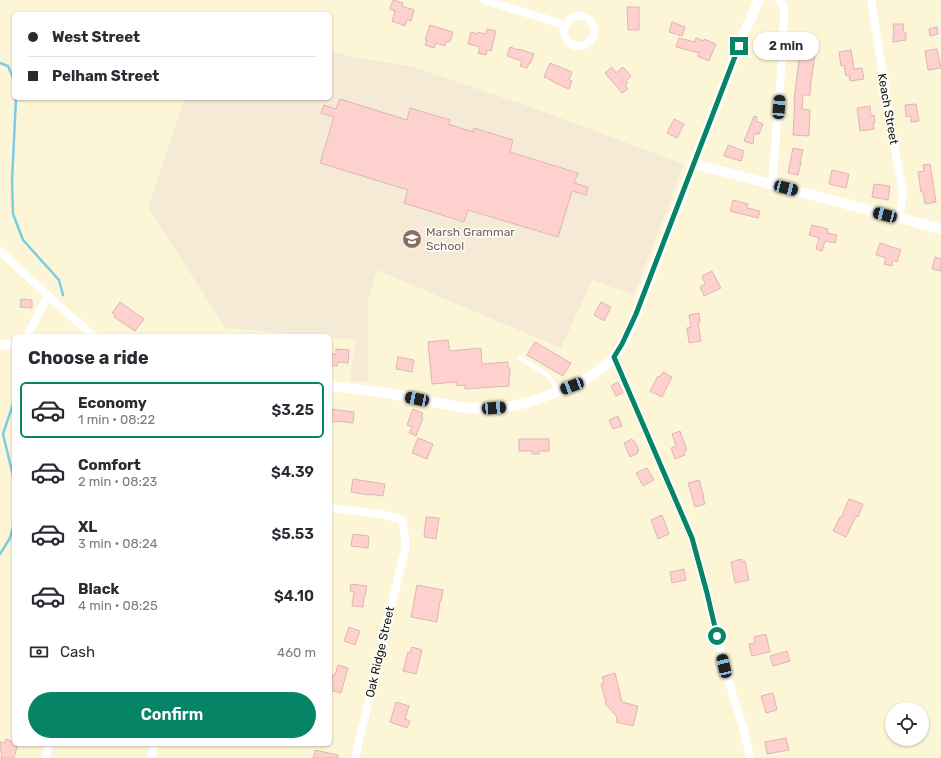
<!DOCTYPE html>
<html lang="en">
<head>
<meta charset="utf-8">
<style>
	:root { --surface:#fff; --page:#f7f7f7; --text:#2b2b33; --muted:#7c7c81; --line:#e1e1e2; --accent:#068466 }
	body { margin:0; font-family:Rubik,sans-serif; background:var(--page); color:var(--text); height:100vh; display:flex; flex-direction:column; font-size:15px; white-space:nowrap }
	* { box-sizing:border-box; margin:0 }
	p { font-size:13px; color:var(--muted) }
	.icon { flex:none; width:22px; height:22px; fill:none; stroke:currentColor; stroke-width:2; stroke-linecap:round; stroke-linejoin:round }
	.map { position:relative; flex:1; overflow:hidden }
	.drawer { position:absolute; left:12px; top:334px; width:320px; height:412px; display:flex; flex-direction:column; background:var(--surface); border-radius:6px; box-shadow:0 1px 3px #0004 }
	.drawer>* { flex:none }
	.top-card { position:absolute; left:12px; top:12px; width:320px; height:88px; border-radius:6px; box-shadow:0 1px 3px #0004; display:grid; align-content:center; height:88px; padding:0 16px; background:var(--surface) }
	.tools { position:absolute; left:885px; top:702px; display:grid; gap:8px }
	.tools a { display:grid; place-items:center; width:44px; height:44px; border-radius:50%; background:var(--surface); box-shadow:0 1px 3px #0004; font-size:20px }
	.end { position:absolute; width:18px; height:18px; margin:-9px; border:5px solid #068466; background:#fff; box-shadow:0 0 0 2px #fff }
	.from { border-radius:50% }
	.bubble { position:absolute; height:28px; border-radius:14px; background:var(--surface); box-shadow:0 1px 3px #0004; font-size:13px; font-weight:600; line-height:28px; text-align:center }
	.car { position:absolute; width:12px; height:24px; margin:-12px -6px; border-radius:5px; box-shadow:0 0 3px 1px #0007; background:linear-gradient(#222 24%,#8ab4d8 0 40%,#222 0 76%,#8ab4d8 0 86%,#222 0) }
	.top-card b { display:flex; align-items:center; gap:14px; height:38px; font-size:15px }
	.top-card b+b { border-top:1px solid var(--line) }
	.top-card i { width:10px; height:10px; background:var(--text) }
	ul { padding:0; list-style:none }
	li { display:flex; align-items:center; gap:12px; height:56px; margin:0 8px 6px; padding:0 8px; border:2px solid transparent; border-radius:6px }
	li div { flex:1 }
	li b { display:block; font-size:15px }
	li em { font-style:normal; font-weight:600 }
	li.selected { border-color:var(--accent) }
	li>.icon { width:36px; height:36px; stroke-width:1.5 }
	h2 { padding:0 16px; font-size:18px; line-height:48px }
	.pay { display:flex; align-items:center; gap:10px; height:44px; padding:0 16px; font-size:15px }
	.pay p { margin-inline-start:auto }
	.action { display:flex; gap:8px; margin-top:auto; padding:8px 16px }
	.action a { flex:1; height:46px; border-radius:24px; background:var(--accent); color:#fff; font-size:16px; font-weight:600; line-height:46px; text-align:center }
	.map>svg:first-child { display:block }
</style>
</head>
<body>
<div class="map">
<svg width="941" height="758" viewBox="0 0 941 758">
	<rect width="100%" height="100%" fill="#fcf6d6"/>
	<path fill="#f4ead5" d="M330,50L351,57L409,66L528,106L684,164L634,295L592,280L561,348L377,270L368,300V382L350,380L356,340L330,337V336H314L226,328L148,208L185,98H330Z"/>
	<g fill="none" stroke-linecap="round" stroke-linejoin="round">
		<path stroke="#7ccce6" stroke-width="2.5" d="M0,63L8,66L14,80
			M16,98L12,181L13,214L23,240L59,280L63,295
			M14,401L3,434L14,480
			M0,554L10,538L14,523"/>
	</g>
	<path fill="#fed0ce" stroke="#dcb7b5" d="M393,0L403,3L402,6L414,10L411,21L407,20L405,26L392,21L395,11L390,9Z
		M627,7H639V30H628Z
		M672,22L685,27L682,36L669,32Z
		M893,24H903L904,33H906V40L893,42V34H894Z
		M430,25L453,32L450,42L447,41L445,46L436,43L434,48L425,45L427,40H425Z
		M937,27L938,34L930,36L929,29Z
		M487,29L496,31L491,51L487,50L486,55L478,53L480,47L468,44L471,32L477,34L478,32L486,34Z
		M679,38L695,42L696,38L704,41V39L716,44L709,61L697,56L699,53L676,47Z
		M510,47L519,50V49L534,54L530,64L529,63L527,68L520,66L522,61L507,56Z
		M937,49L941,68L928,70L925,51Z
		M851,50L854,69L862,68L864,79L850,81L849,75L846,76L844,65L841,66L839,52Z
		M800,52L815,55L811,82L810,95H803L802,109L810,110L809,136L793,135L795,100H794Z
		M550,63L572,72L569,80L572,81L569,89L553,82V81L544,77Z
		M612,67L616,73L623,67L631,76L626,81L628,83L625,85L628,89L622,93L605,73Z
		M340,99L407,120L410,108L450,120L448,124L473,132L474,128L513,140L510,152L578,173L574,183L588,187L586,195L572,191L558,237L468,210L464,222L404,203L408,190L320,163L334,117L321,113L324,105L336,109Z
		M916,104L919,121L911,122V116L906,117L905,105Z
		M870,106L871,116L874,115L875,123H873L874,129L860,131L857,108Z
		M754,116L757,117L756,121L763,124L759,134H754L753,144L744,141Z
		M674,119L684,124L677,138L667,133Z
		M728,145L744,151L741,161L724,156Z
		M793,148L803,150L800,162H801L798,175L788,173Z
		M930,164L936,202L925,204L923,192H921L918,172L924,171L923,165Z
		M832,170L849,174L846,188L829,184Z
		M874,184L890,186L888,200L872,197Z
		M733,200L748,204L747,208L760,211L758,218L730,211Z
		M812,225L828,229L827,233L837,235L835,243L825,241L822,251L816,249L819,238L809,235Z
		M880,243L901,250L897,262L893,260L892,266L884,264L886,258L876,255Z
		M935,257L941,259V271L932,269Z
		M712,271L721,288L704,296L700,287L705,284L702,276Z
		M21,299L32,300V308L20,307Z
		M120,302L144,319L135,331L114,317L115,315L112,313Z
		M601,302L611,307L604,321L594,315Z
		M699,313L700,322H698L701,341L689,343L687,328L691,327L689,315Z
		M448,340L450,351L481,348L482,364L508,362V368H510V376H509V386L465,389V385L457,386L456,382L432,384L428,342Z
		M535,342L571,363L563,376L527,355Z
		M336,349L349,350L348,363L338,362L337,366L330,365V354H336Z
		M398,357L414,360L412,372L396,369Z
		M663,372L672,377L662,397L650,391L658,376L660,377Z
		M618,382L623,393L616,396L611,386Z
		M330,409L354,412L353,423L338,421V422L330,421Z
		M413,409L423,413L421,417L423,418L416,436L409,433L412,427L407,425Z
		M618,416L622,426L613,429L609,420Z
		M680,431L687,450L684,452L685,455L675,459L671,448L676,446L672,434Z
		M418,438L433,444L427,459L412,453Z
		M519,439H549V451H539V454H532V451H519Z
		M632,439L633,441H634L639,450L637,451L638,453L630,457L624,443Z
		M647,468L654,480L643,486L636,473Z
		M353,479L385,484L383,496L369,494V495L351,492Z
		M699,480L704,497H703L705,504L695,507L688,483Z
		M849,499L863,504L858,517L856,516L846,537L833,531L840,517L841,518Z
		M662,515L669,534L658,539L651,520Z
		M426,517L439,518L436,539L424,537Z
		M353,534L369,536L368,548L351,546Z
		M742,559V562L745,561L749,580L735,583L731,562Z
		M684,569L686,580L672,583L670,572Z
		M351,584L367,586L365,596H364L363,607L352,606L354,592L350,591Z
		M417,585L443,590L441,601H440L437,622L411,617Z
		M349,627L360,631L355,645L344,641Z
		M766,634L770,652L752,656L749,644L755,643L754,637Z
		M412,647L422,650L416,674L403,671L408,652L410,653Z
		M787,651L790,661L773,666L770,656Z
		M338,665L348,668L341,693L330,690L333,675H335Z
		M615,673L622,702L638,706L633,726L616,722L617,717L605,703L606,702L601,684L604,683L602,677Z
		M773,693L777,710L766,713L761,696Z
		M396,702L409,706L405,719L410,721L407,728L390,722Z
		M786,738L789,750L767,754L765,742Z
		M6,739L14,742V744H18L14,758H1L2,752H0V742L5,743Z
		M315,750L338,755V758H313Z"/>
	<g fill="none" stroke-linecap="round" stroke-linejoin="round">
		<path stroke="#fff" stroke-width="4" d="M520,358L549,376L558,391"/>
		<path stroke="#fff" stroke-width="8" d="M484,0L565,25
			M871,0L893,138L903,192L899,218
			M564 31a15 15 0 1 1 30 0a15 15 0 1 1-30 0Z
			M772,185L782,60L784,17V10L782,4L779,0
			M0,251L66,312L94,336
			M27,336L48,295
			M614,357L692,537L707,593L724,666L744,731L750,758
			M330,508L380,514L398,518L403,522L406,545L355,758
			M46,758L49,744
			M151,758L154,744"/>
		<path stroke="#fff" stroke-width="10" d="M694,164L941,229
			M0,345L14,344
			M330,386L387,393L460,407C481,410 502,409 521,404C535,401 547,396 559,391C579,384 599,374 613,357C624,345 630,329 636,314L745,31L759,0"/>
	</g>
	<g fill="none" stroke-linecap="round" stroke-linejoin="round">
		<path stroke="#068466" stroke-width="5" d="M717,636L707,593L692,538L614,357L622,344L636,314L739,46"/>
	</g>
	<defs>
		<symbol id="school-disc" viewBox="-11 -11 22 22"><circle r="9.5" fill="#8d6e63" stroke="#fff"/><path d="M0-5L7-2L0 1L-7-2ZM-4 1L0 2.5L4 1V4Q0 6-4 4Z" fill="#fff"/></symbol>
	</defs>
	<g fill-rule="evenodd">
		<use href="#school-disc" x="401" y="228" width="22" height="22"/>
	</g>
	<g text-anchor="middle" stroke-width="3" stroke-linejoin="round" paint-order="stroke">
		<g font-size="12" fill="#1a180c" stroke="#fff">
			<text transform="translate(888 109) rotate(80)" y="4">Keach Street</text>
			<text transform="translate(380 652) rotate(-77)" y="4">Oak Ridge Street</text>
		</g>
		<g font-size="12" fill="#785e54" stroke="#fff" text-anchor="start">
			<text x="426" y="236">Marsh Grammar<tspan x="426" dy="14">School</tspan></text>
		</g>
	</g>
</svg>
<div class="tools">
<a><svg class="icon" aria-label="locate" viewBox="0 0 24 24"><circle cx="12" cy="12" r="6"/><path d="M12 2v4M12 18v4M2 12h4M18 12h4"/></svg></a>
</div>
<i class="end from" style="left:717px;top:636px"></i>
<i class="end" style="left:739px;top:46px"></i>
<div class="bubble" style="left:753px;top:32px;width:66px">2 min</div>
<i class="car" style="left:779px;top:107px;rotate:4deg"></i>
<i class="car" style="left:786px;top:188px;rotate:105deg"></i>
<i class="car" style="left:885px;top:215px;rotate:285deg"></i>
<i class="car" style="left:572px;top:386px;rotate:249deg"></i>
<i class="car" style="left:417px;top:399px;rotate:281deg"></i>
<i class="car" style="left:494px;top:408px;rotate:86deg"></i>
<i class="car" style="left:724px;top:666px;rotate:347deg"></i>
<div class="top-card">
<b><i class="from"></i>West Street</b>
<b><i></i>Pelham Street</b>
</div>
<section class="drawer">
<h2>Choose a ride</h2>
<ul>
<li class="selected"><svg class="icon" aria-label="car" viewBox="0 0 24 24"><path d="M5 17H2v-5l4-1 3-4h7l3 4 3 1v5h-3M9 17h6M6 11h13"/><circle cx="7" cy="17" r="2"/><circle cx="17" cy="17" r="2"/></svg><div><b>Economy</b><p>1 min · 08:22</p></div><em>$3.25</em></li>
<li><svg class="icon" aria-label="car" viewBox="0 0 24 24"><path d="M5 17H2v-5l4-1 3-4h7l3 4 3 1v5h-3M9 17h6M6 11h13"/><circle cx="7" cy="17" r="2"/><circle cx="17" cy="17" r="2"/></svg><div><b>Comfort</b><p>2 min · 08:23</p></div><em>$4.39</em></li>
<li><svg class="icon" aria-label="car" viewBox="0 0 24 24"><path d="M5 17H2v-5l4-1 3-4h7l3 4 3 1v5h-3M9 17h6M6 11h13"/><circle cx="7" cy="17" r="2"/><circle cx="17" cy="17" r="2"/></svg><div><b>XL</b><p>3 min · 08:24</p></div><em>$5.53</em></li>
<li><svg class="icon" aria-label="car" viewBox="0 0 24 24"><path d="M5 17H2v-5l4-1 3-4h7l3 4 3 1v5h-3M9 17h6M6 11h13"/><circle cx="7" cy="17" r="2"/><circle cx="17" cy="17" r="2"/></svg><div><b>Black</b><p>4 min · 08:25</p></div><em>$4.10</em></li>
</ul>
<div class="pay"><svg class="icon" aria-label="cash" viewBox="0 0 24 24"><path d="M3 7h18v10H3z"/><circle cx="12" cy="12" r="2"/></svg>Cash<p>460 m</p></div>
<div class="action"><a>Confirm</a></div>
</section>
</div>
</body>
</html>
